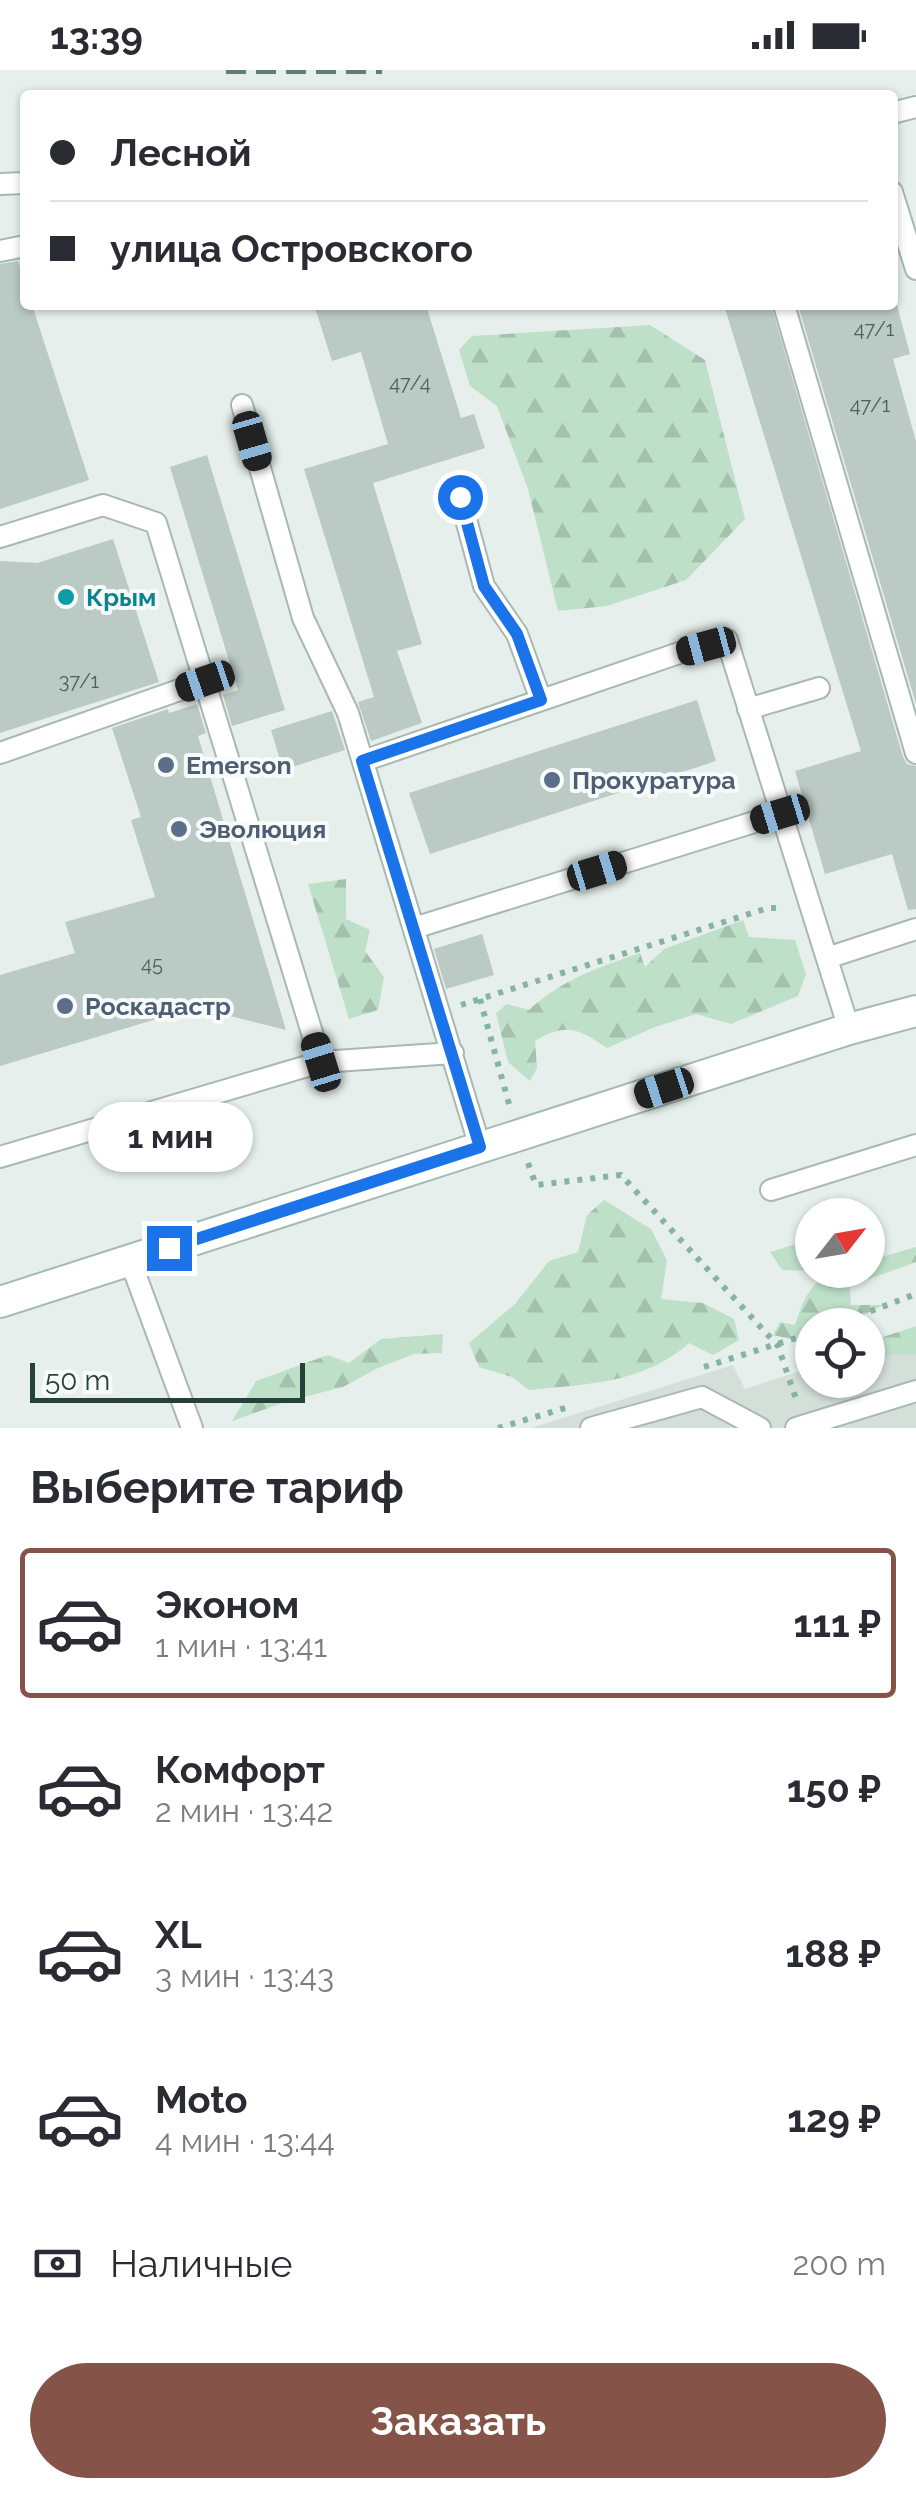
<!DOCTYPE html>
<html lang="ru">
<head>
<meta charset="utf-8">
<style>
	:root { --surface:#fff; --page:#f7f7f7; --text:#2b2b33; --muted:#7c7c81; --line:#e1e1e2; --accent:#855347 }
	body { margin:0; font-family:Raleway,sans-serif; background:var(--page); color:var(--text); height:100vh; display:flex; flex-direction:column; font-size:38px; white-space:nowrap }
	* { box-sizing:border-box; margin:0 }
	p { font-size:32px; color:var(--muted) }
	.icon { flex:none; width:55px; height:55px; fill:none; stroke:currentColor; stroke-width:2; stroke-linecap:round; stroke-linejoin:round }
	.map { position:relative; height:1358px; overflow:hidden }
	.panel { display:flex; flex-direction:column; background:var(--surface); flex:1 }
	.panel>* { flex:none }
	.banner { position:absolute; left:20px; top:20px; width:878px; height:220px; border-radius:10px; box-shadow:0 2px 8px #0004; display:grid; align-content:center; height:220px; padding:0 30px; background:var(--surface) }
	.needle { width:65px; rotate:59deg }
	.controls { position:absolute; left:795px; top:1128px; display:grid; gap:20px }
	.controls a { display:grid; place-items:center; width:90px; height:90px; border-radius:50%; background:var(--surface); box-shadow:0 2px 8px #0004; font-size:50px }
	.scale { position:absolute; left:30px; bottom:25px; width:275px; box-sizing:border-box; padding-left:10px; border:5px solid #24423a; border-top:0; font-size:28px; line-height:35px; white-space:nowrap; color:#24423a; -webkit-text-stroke:8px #f7fbf9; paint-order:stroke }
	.end { position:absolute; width:45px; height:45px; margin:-22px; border:12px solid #1a73e8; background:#fff; box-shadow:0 0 0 5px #fff }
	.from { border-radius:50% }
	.bubble { position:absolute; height:70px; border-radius:35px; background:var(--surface); box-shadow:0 2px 8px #0004; font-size:32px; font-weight:700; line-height:70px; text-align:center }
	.car { position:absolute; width:30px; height:60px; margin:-30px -15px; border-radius:12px; box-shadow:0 0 8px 2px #0007; background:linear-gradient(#222 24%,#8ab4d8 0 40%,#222 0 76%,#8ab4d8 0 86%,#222 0) }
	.banner b { display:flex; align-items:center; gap:35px; height:95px; font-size:38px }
	.banner b+b { border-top:2px solid var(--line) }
	.banner i { width:25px; height:25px; background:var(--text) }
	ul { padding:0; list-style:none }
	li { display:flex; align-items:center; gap:30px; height:150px; margin:0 20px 15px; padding:0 10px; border:5px solid transparent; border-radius:10px }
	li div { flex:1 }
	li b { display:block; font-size:38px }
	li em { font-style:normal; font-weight:700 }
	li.active { border-color:var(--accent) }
	li>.icon { width:90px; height:90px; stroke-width:1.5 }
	h2 { padding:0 30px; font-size:45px; line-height:120px }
	.pay { display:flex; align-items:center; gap:25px; height:110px; padding:0 30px; font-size:38px }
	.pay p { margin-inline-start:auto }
	.button { display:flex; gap:20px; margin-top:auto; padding:20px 30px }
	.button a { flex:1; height:115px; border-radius:60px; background:var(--accent); color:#fff; font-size:40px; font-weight:700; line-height:115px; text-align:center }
	.status { display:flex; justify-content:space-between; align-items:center; height:70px; padding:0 50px; background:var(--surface); direction:ltr }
	.status svg { height:28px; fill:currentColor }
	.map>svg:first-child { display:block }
</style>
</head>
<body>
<div class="status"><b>13:39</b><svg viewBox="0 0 49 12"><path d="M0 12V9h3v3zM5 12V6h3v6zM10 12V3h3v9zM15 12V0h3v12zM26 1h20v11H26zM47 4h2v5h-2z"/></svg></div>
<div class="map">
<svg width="916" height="1358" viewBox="0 0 916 1358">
	<defs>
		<pattern id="forest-firs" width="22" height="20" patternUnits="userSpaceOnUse" patternTransform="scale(2.5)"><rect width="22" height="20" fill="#bfe0c8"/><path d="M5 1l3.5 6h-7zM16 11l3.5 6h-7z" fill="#a4c1ad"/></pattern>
	</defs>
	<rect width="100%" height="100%" fill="#e6efeb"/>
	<path fill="#d4dfda" d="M916,1263V1358H531L733,1295L745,1319L812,1297V1310H868V1279Z"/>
	<path fill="url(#forest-firs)" d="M650,255L705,290L745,449L686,510L607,536L558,541L528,419L497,336L470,316L459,280L472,266Z
		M346,809V849L370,860L365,881L384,907L378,940L349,949L308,814Z
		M743,850L749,867L795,870L806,904L798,926L731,954L696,944L655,957L607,978C579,959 566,952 535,971L537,998L530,1011L508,992L496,943L507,934L529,940C561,910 599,897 640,883L645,897L664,879Z
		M604,1130L651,1159L667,1190L661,1229L703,1233L734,1249L739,1270L713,1285L689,1273C644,1314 585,1314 529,1320L512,1307L479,1297L469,1273L515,1234L549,1191L578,1182L587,1145Z
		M812,1169V1200L816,1201L782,1200L770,1182Z
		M916,1177V1192L850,1216L851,1235H884L844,1255H839L824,1243L810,1261L795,1270L773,1265L780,1252L795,1255C809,1211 821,1200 868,1200V1191Z
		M916,1256V1284H891L868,1295V1272Z
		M443,1264L442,1283L414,1284L378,1298L343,1317L288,1331L232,1351L256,1311L328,1285L349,1293L381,1269Z"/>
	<path fill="#bbcac4" d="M18,191L25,214V235H32L89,410L0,439V194Z
		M314,235H426L461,348L474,344L485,378L373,413L422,574L397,581L422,653L371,671L358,632L374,627L304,399L388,374L361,282L332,291Z
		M724,235H771L903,687L907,694L916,696V839L908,840L892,784L825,804L795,701L861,681Z
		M798,235H897L910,284L893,289L916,371V634Z
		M207,385L285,640L232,656L223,625L238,620L170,397Z
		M113,469L159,612L0,663V491L37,493Z
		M697,630L716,691L430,784L409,723Z
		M197,634L206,663L198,666L286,960L226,945L220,930L0,996V905L75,883L65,852L155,827L131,750L141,747L112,658L168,639L169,643Z
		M332,641L345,680L283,700L271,660Z
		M482,864L494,905L446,919L434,879Z"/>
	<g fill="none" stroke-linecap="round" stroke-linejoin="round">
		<defs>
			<path id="service" d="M892,43L916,37
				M0,114L25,113
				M892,122L916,199
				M0,181L25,176
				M784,235L916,683
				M242,335L303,548L348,643L480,1077
				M460,427L484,516L517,564L541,630
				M0,467L103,435L156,453L321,992
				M748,639L819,618
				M0,683L205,611
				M363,691L685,581L727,570L849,959
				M414,858L780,744
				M827,888L916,859
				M0,1087L321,992L453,983
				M771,1120L916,1075
				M130,1190L192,1358
				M591,1358L702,1327L760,1358
				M796,1358L916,1321"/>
			<path id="secondary" d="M0,1232L849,959L916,941"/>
		</defs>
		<use href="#service" stroke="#a8b8b2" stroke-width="24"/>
		<use href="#secondary" stroke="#a4bbb3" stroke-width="34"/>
		<path stroke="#86b3a5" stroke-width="6" stroke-dasharray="5 8" stroke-linecap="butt" d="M480,929L509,1034
			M461,935L768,838H784
			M528,1093L536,1115L621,1105L778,1276L796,1329
			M834,1255L916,1224
			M704,1297L812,1263
			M498,1358L572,1336"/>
		<use href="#service" stroke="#fff" stroke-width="20"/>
		<use href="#secondary" stroke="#fff" stroke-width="30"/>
		<path stroke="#5f7d75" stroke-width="8" stroke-dasharray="20 10" stroke-linecap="butt" d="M226,0H382"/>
	</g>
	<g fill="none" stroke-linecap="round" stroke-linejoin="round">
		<path stroke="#1a73e8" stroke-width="12" d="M169,1178L480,1077L362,691L541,630L517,564L484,516L460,427"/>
	</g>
	<circle fill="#0f9aa8" stroke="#f7fbf9" stroke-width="4" cx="66" cy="527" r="10"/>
	<g fill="#5c6f8a" stroke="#f7fbf9" stroke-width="4">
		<circle cx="166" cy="695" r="10"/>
		<circle cx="552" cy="710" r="10"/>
		<circle cx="179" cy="759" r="10"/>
		<circle cx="65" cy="936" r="10"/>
	</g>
	<g text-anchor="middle" stroke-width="8" stroke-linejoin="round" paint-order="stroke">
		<g font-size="20" fill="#4a645c">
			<text x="874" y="266">47/1</text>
			<text x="410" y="320">47/4</text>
			<text x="870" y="342">47/1</text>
			<text x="79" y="618">37/1</text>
			<text x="152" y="901">45</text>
		</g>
		<g font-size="25" font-weight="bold" fill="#0d838f" stroke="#f7fbf9" text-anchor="start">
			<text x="86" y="536">Крым</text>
		</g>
		<g font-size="25" font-weight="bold" fill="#4e5e75" stroke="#f7fbf9" text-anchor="start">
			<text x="186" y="704">Emerson</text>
			<text x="572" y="719">Прокуратура</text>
			<text x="199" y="768">Эволюция</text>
			<text x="85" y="945">Роскадастр</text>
		</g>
	</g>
</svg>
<div class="controls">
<a><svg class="needle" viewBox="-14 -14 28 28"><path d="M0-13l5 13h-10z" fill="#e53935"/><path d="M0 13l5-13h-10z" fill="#7c7c81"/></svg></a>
<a><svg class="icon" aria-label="locate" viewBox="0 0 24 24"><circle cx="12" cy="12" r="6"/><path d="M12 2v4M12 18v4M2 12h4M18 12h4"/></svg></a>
</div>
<div class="scale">50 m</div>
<i class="end from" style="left:460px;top:427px"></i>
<i class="end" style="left:169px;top:1178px"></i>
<div class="bubble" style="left:88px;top:1032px;width:165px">1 мин</div>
<i class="car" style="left:252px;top:371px;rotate:164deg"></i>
<i class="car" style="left:706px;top:576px;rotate:255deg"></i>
<i class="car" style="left:205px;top:611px;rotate:251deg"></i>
<i class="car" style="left:780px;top:744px;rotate:253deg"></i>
<i class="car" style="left:597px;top:801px;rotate:73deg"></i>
<i class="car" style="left:321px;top:992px;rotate:343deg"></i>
<i class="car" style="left:664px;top:1018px;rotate:252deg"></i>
<div class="banner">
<b><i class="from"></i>Лесной</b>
<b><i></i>улица Островского</b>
</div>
</div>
<section class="panel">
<h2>Выберите тариф</h2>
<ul>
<li class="active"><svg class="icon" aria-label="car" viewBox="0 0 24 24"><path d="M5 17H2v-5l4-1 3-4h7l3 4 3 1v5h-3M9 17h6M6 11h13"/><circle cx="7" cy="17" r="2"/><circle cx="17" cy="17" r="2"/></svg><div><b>Эконом</b><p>1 мин · 13:41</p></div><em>111 ₽</em></li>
<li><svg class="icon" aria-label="car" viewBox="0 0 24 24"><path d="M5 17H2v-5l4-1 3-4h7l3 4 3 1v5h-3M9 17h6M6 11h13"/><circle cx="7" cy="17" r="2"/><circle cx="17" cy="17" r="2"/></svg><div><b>Комфорт</b><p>2 мин · 13:42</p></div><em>150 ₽</em></li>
<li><svg class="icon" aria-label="car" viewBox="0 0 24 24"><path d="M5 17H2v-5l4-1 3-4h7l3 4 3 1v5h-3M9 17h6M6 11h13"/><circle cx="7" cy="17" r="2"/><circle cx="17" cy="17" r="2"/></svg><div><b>XL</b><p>3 мин · 13:43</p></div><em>188 ₽</em></li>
<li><svg class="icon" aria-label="car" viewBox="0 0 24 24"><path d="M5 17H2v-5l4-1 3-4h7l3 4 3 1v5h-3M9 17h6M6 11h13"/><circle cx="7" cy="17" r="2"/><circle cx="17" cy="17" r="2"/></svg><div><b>Moto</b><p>4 мин · 13:44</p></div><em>129 ₽</em></li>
</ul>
<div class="pay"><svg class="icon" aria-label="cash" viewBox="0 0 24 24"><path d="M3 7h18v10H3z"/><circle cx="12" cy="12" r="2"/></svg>Наличные<p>200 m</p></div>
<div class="button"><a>Заказать</a></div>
</section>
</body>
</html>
